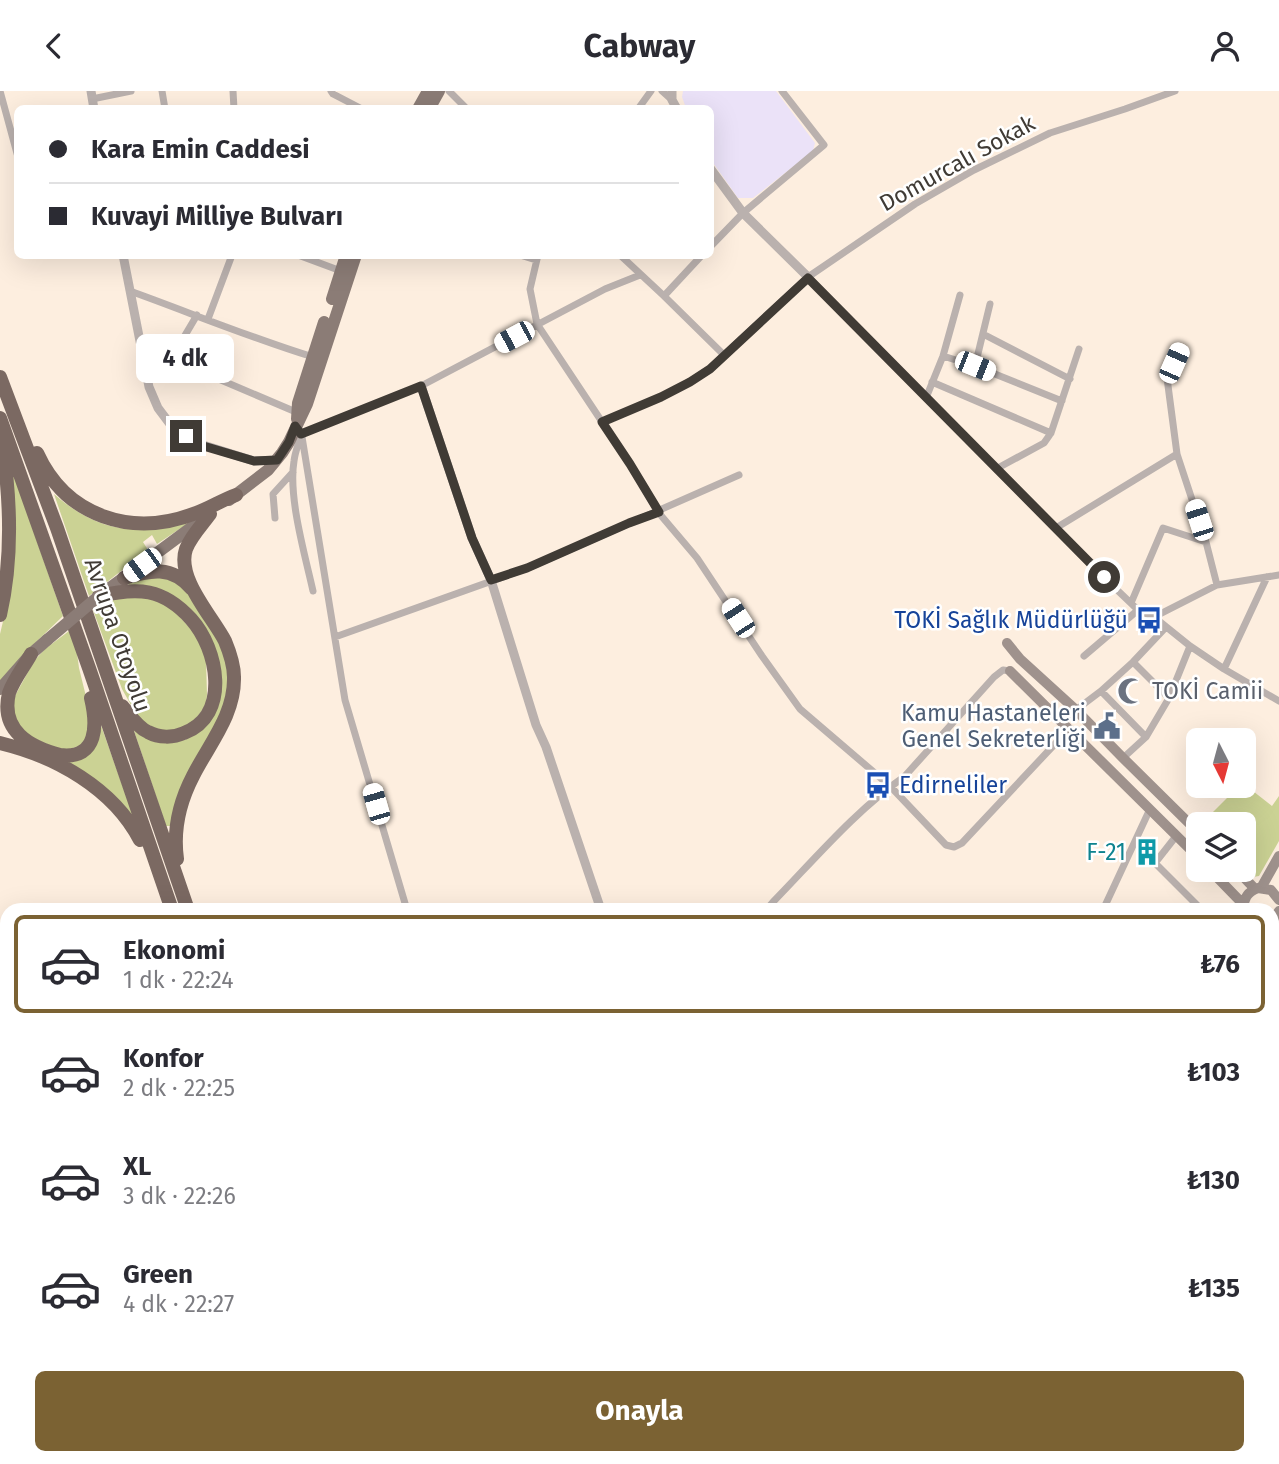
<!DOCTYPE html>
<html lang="tr">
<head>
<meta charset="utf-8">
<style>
	:root { --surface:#fff; --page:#f7f7f7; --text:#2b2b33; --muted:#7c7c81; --line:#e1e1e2; --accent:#7b6233 }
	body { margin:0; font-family:"Fira Sans",sans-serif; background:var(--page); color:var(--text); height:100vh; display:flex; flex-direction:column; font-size:26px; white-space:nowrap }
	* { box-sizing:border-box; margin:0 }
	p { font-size:23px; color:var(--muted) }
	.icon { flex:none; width:38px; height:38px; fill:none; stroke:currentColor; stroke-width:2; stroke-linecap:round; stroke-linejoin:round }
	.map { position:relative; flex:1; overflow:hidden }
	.side { position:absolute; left:0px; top:812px; width:1279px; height:562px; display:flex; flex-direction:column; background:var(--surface); border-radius:21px 21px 0 0; box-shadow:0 7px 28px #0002 }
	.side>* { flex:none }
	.hud { position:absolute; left:14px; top:14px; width:700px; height:154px; border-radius:10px; box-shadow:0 7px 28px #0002; display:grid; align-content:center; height:154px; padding:0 35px; background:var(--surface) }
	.needle { width:46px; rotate:174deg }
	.fabs { position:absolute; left:1186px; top:637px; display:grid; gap:14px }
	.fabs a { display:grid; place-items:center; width:70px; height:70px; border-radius:10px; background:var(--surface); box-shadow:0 7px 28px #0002; font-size:35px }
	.end { position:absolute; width:32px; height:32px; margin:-16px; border:9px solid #403b35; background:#fff; box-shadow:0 0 0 4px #fff }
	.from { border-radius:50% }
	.bubble { position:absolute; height:49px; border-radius:10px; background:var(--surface); box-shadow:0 7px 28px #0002; font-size:23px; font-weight:700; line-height:49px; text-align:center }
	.car { position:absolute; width:21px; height:42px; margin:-21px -10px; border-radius:9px; box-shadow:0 0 5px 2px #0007; background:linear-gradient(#fff 24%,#345 0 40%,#fff 0 76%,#345 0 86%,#fff 0) }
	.hud b { display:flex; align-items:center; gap:24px; height:66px; font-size:26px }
	.hud b+b { border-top:2px solid var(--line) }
	.hud i { width:18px; height:18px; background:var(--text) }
	ul { padding:12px 0 0; list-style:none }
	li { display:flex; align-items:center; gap:21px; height:98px; margin:0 14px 10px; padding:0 21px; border:4px solid transparent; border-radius:10px }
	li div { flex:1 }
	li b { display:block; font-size:26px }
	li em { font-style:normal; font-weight:700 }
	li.current { border-color:var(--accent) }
	li>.icon { width:63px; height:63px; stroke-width:1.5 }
	.primary-button { display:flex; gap:14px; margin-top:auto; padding:14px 35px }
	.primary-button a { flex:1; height:80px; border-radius:10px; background:var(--accent); color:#fff; font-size:28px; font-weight:700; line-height:80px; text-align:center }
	header { display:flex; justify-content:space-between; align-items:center; height:91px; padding:0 35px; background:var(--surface); font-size:32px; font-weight:700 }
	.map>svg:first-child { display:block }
</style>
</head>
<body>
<header><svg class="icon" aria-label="back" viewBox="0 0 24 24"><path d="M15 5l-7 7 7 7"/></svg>Cabway<svg class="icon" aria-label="person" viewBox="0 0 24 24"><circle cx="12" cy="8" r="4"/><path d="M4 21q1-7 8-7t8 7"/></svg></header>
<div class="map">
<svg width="1279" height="1373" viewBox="0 0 1279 1373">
	<rect width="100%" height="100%" fill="#fdeedf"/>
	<path fill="#ebe2f8" d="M683,0H776L815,52L813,60L753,107H738L711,69L710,18L686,17L682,6Z"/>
	<path fill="#cbd294" d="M14,384L63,525L32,555L0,590V543L10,501L11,385Z
		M54,403C100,443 140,446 196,427L157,453L152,444L143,451L148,459L89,505Z
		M160,484L186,496L222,553L231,597L172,735H166L132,634L185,649L203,637L218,610L199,529L130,496L128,492Z
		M116,506L151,507L172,517L197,545L206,569L207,604L206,614L192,633L166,641L148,636L136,623L122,598L93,519L104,512L103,510Z
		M69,540L77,562L79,577L92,630L83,654L63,660L26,644L13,634L10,614L34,570L45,558Z
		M98,626L134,727L60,668H72Z
		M1244,693L1272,715L1279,705V750L1259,785L1253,786L1244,777V733H1201L1239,695H1244Z"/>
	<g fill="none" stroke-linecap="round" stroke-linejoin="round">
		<path stroke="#bab1ae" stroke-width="7" d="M0,0L18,66
			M162,0L165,18
			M233,0L234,18
			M331,0L333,3L362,18
			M449,0L467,18
			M662,0L672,9
			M92,8L131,0
			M638,18L651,0
			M710,156L743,122L824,54L782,0
			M298,164L341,180
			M520,164L536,169
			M538,164L530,198L537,233L630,373L658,421L697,467L762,565L800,618L890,695L946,754L954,756L962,752L1068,639
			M620,164L664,205L724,264
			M808,186L1090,473L1138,519L1154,526L1190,555L1224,578L1279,610
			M130,200C191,222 251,247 313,266
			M664,205L702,164
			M208,228L232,164
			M983,243L1070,288
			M141,255L296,321
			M1181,257L1167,287L1177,363L1206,451L1217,494
			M943,265L975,275L1062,310
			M171,268L197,224
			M975,275L990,213
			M932,291L1051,342
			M926,307L943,265L960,204
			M602,331L661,306L690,291L710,277L808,186L915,113L974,79L1050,42L1125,18L1175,0
			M302,346L345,609L407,819
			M996,378L1044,352L1051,342L1079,258
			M275,427L273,403L293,381
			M1056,437L1177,363
			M313,500C305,464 288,406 294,370C295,361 299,352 301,343L421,295L605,198L640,184
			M1131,512L1163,437L1206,451
			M1154,526L1217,494L1279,484
			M335,546L528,477L739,384
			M1084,565L1138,519
			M1133,571L1169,607
			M1224,578L1267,486
			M1101,600L1146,646
			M1060,631L1101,600L1133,571L1166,536
			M1123,667L1146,646L1169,607L1190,555
			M1177,744L1155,772L1202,819
			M766,819L773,811C813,770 857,718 904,686L994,586L1003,579L1010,580
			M1103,819L1150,718
			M1272,1053L1279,1059
			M1272,1131L1279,1120
			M1279,1212L1277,1215L1279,1226
			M777,1367L800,1373"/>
		<path stroke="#bab1ae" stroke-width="9" d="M91,0L94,18
			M672,0V9L677,18
			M710,77L743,122L808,186
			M123,164L149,296L158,317L173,337L200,353L254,370L277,369
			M421,295L472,447L491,489L536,634L546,656L601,819
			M0,1089L7,1093
			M246,1367L255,1373
			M880,1373L885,1367"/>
		<path stroke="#9f928d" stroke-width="10" d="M1007,552L1020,568L1076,619L1123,667L1199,742
			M1010,580L1199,767
			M1210,779L1243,813
			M1237,779L1255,798
			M1261,797L1279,765
			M1244,819C1243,808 1247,801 1258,797L1271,799L1279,809
			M1272,830L1279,820
			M1272,837L1279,844"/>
		<path stroke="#8b7c76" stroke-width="12" d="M418,18L428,0
			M429,18L439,0
			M332,208L346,164
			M297,328L298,312L324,231
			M229,409L268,379L282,362L289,351L307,313L356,164
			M99,505L200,430
			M0,598L31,563L47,549"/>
		<path stroke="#7b6962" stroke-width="14" d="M0,286L57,437L188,819
			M0,327L89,577L172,819
			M37,362C66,426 132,447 196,422C210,417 222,409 236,404
			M124,487C150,479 172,474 192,498
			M99,505C138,496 163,497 191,528C218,558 231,624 184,642C173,647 159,647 148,641C137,636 130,624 122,615
			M0,524C13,467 11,410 2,352
			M31,563C24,576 14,588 9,602C0,640 30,656 60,664C99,669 97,632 91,607
			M0,652C55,665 113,697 140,749
			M177,768C173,739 180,710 193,685C209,653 235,624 234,586C234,574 230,562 225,550C212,525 176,487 186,458C191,445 202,434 210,423
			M406,1367L411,1373
			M424,1367L429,1373"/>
		<path stroke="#8b7c76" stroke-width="12" d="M47,549L99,505"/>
	</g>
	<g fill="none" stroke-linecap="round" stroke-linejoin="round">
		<path stroke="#403b35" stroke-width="9" d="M186,345L200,354L254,370L277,369L289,351L295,335L301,343L421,295L472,447L491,489L527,477L629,432L659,421L630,373L602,331L661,306L690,291L710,278L808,187L1104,486"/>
	</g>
	<defs>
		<symbol id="bus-bare" viewBox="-9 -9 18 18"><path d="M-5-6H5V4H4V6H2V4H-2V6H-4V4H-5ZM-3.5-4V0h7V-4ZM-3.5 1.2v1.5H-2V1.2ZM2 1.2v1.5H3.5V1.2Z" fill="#1a4fb4" stroke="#fff" stroke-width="2.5" paint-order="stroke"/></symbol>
		<symbol id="mosque-bare" viewBox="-9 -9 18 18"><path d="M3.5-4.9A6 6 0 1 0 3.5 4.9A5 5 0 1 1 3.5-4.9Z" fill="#6b7280" stroke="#fff" stroke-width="2.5" paint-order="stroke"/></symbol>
		<symbol id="civic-bare" viewBox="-9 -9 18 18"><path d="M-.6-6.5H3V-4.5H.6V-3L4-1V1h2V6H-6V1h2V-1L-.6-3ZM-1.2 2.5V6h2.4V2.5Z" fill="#5c6f8a" stroke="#fff" stroke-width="2.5" paint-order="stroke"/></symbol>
		<symbol id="building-bare" viewBox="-9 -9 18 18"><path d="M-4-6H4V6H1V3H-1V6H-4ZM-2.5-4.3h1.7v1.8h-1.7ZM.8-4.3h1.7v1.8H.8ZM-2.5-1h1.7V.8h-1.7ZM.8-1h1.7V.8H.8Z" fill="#0f9aa8" stroke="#fff" stroke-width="2.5" paint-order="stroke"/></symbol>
	</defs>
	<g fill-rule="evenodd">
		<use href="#bus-bare" x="1130" y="510" width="38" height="38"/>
		<use href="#mosque-bare" x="1112" y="581" width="38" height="38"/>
		<use href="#civic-bare" x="1088" y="616" width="38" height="38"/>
		<use href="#bus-bare" x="859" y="675" width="38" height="38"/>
		<use href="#building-bare" x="1128" y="742" width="38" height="38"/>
	</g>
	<g text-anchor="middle" stroke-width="5" stroke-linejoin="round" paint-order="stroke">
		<g font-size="23" fill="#403b35" stroke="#fff">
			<text transform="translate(957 72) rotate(-29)" y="8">Domurcalı Sokak</text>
			<text transform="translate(118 544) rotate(71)" y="8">Avrupa Otoyolu</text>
		</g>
		<g font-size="23" fill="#164399" stroke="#fff" text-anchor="end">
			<text x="1128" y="537">TOKİ Sağlık Müdürlüğü</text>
			<text x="899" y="702" text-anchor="start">Edirneliler</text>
		</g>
		<g font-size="23" fill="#5b616d" stroke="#fff" text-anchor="start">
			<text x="1152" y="608">TOKİ Camii</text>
		</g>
		<g font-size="23" fill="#4e5e75" stroke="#fff" text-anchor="end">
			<text x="1086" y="630">Kamu Hastaneleri<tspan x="1086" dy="26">Genel Sekreterliği</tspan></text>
		</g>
		<g font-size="23" fill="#0d838f" stroke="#fff" text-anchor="end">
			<text x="1126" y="769">F-21</text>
		</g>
	</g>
</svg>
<div class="fabs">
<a><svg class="needle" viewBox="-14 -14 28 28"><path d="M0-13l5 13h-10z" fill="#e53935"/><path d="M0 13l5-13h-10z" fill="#7c7c81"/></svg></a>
<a><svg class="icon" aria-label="layers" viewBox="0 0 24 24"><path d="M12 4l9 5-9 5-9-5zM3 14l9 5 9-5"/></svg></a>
</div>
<i class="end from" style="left:1104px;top:486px"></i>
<i class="end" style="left:186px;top:345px"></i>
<div class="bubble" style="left:136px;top:243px;width:98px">4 dk</div>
<i class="car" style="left:514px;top:246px;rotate:242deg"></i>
<i class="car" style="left:1174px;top:272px;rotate:24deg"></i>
<i class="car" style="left:975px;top:275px;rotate:112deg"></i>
<i class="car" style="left:1199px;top:429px;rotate:342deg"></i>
<i class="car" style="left:142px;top:474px;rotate:234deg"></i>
<i class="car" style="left:738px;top:527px;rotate:327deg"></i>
<i class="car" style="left:376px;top:713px;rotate:344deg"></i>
<div class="hud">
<b><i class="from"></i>Kara Emin Caddesi</b>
<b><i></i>Kuvayi Milliye Bulvarı</b>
</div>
<section class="side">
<ul>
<li class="current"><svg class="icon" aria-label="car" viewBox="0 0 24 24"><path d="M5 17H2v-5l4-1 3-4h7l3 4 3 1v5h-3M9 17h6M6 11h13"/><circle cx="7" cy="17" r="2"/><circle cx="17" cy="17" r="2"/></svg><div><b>Ekonomi</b><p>1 dk · 22:24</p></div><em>₺76</em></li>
<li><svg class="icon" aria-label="car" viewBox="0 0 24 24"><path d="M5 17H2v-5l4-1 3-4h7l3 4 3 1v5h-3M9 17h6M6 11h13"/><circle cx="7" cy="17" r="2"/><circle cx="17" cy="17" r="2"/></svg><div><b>Konfor</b><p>2 dk · 22:25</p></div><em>₺103</em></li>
<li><svg class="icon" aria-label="car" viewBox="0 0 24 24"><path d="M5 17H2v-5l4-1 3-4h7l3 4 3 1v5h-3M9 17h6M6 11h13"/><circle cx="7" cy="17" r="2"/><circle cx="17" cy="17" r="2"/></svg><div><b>XL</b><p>3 dk · 22:26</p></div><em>₺130</em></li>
<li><svg class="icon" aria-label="car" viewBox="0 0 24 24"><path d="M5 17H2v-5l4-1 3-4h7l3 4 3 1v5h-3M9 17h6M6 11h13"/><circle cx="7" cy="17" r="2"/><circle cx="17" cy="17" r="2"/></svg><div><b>Green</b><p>4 dk · 22:27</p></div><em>₺135</em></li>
</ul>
<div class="primary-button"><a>Onayla</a></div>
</section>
</div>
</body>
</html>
